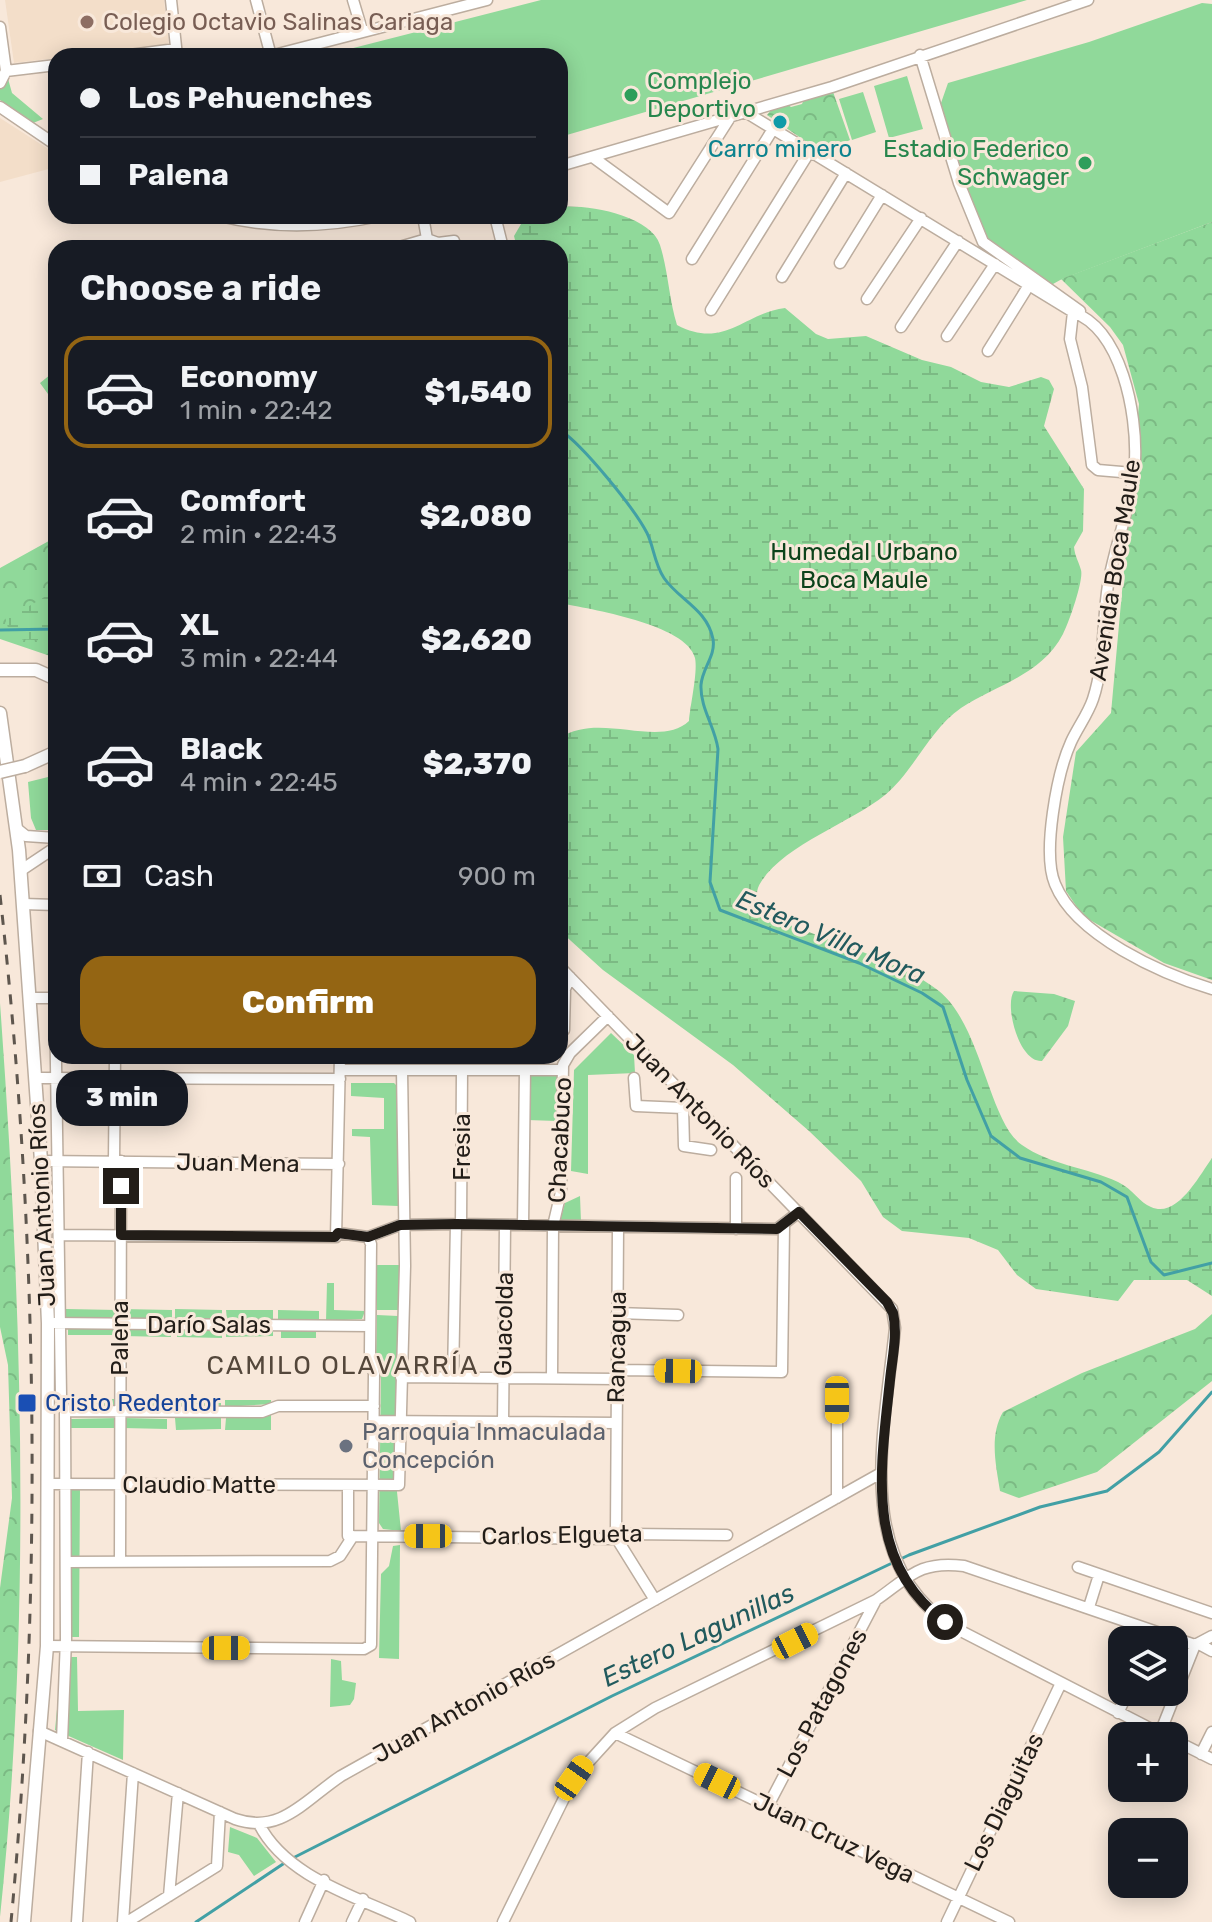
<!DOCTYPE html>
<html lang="en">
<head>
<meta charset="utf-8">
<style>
	:root { --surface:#171b24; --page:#242831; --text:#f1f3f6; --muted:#9ea1a6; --line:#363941; --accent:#946513 }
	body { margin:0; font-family:Rubik,sans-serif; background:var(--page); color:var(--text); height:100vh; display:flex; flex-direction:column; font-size:30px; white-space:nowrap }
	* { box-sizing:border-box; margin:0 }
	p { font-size:26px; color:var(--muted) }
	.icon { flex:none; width:44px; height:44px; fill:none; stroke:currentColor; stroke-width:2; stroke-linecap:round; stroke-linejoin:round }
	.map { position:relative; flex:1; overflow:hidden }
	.side { position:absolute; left:48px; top:240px; width:520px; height:824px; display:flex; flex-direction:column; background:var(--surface); border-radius:24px; box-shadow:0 4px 20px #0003 }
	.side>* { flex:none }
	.hud { position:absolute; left:48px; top:48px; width:520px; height:176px; border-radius:24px; box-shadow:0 4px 20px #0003; display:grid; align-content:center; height:176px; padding:0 32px; background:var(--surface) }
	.buttons { position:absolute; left:1108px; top:1626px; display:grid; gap:16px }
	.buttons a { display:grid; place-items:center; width:80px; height:80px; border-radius:16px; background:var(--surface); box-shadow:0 4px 20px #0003; font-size:40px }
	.end { position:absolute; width:36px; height:36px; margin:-18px; border:10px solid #221d18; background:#fff; box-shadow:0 0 0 4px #fff }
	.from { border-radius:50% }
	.bubble { position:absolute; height:56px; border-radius:24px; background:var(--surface); box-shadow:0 4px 20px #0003; font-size:26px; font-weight:800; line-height:56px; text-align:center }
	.car { position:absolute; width:24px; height:48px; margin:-24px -12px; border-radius:10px; box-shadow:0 0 6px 2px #0007; background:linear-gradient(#f5c518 24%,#345 0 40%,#f5c518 0 76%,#345 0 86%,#f5c518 0) }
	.hud b { display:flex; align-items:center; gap:28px; height:76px; font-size:30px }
	.hud b+b { border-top:2px solid var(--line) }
	.hud i { width:20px; height:20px; background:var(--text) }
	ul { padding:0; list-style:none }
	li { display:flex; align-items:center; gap:24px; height:112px; margin:0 16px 12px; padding:0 16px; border:4px solid transparent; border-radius:24px }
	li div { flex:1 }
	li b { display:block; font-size:30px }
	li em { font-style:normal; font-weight:800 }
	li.active { border-color:var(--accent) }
	li>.icon { width:72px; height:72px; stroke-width:1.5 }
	h2 { padding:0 32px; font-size:36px; line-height:96px }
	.pay { display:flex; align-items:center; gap:20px; height:88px; padding:0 32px; font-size:30px }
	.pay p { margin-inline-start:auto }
	.primary-button { display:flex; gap:16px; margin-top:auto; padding:16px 32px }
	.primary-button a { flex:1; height:92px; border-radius:24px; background:var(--accent); color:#fff; font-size:32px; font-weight:800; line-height:92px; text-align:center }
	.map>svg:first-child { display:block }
</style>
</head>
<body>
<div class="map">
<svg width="1212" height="1922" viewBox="0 0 1212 1922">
	<defs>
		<pattern id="forest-crowns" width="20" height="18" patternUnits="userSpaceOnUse" patternTransform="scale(2)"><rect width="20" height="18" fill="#90d99a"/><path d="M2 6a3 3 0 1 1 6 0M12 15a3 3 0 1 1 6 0" fill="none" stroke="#7cba84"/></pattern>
		<pattern id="wetland-marsh" width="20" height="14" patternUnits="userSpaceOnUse" patternTransform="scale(2)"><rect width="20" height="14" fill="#90d99a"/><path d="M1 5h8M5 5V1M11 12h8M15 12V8" fill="none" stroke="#7cba84"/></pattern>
	</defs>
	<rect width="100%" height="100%" fill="#f8e8da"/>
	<path fill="#f3dec9" d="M5,0H164L169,45L14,63Z
		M0,118L56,154V167L0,182Z"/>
	<path fill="#90d99a" d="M541,0H1027L560,137V56H322Z
		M1202,3L1212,4V222L1062,279L1044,289L979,238L941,103L948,83L1089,42Z
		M7,75L12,93L43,119L33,123L0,100V89Z
		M907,76L923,129L889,138L874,86Z
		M863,92L876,132L852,140L839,99Z
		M56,775V830H36L31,818L28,782Z
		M611,1033L634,1055L635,1073L588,1075V1174L571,1171L574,1070Z
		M527,1074H557V1121L527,1120Z
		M351,1083H394L401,1090L398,1206L372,1205L370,1137L352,1136V1129H384V1098L351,1096Z
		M580,1196L581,1222L560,1221L565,1203Z
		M377,1265H401V1310H377Z
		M327,1283H334V1310L365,1311L362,1319L326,1321Z
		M66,1309L117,1310V1319H65Z
		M121,1309L172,1310V1321L121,1319Z
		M175,1309L222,1310V1320H175Z
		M226,1310H273V1320H227Z
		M278,1310L319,1311V1320H278Z
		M377,1315L398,1316L396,1482L401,1531L383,1529L379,1523L381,1379L376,1357Z
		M122,1326L171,1327V1337L122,1336Z
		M68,1327H118V1335H68Z
		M273,1327V1336L226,1337V1328Z
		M177,1328L222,1329V1338L177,1337Z
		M281,1329H316V1338H281Z
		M71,1399H116V1407H72Z
		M175,1400H221V1406H175Z
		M225,1400H271V1404L225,1407Z
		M122,1401H171L172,1408H122Z
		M271,1413V1430H225L226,1418L265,1417Z
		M119,1418L118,1428H71V1419Z
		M123,1418L167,1419V1429L123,1428Z
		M175,1418H221V1429L176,1430Z
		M65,1486L80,1487L79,1637H63Z
		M400,1545L399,1659L379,1658L381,1574L389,1566L393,1546Z
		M62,1657H77L78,1711L124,1710L123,1760L55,1730Z
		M331,1659L341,1661L342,1680L356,1683L354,1699L350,1705L330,1707Z
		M230,1827L257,1838L276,1862L254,1876L239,1855L228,1852Z"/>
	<path fill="url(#forest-crowns)" d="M832,89L850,140L823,153L767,115L772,109L787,104L791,107L802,104L805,97Z
		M1212,222V980L1164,963L1083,916L1066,891L1063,837L1076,752L1111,713L1139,404L1123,345L1110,327L1061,279Z
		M56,370V396L48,394L40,383Z
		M56,537V658L0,639V568Z
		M1014,991L1054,994L1075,1001L1068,1026L1042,1061C1019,1063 1004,1005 1014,991Z
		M0,1003C22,1306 32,1614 0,1917V1588L12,1498L8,1365L0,1327Z
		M1212,1314V1381L1097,1472L1019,1498L1000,1491C996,1465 989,1436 1003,1412L1082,1373L1195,1329Z"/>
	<path fill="url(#wetland-marsh)" d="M560,207C586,204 651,215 660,245C668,270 669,299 677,325C724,350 744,313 785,308L816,334L828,339L866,336L922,360L951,367L981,382L1009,387L1041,377L1049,380L1054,389L1044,426L1084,489L1083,531L1074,547C1075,557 1079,562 1081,570C1084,580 1068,625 1063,634C1042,675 996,685 961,708C930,729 914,771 885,795C852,822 784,845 761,882C750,898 764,912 777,920C824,939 901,961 939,991C982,1026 989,1123 1022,1145C1050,1165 1086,1167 1118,1182C1133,1189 1140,1203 1151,1207C1177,1219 1199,1176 1212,1158V1296L1187,1280H1134L1118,1301L1036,1289L1017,1275L998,1250L969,1238L902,1231L883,1217L861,1181L809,1131L733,1065L603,970L560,931V738C599,711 659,749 689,721C690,706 698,672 695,658C687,624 589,609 560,603V248H517L514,236L524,219L560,216Z
		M56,590V641L11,639L4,613L21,611Z"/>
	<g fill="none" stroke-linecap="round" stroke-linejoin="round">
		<path stroke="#42a0a5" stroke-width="3" d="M560,430C583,445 634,508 647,533C654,547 654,563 664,578C679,600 707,609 713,639C716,656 702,668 701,685C700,708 715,727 718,749L710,882L720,910L859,963L922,993L943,1007L967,1080L991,1136L1020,1158L1101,1182L1127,1197L1151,1262L1164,1275L1212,1263
			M0,630L56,629
			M293,1858L612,1696L909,1555L1040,1507L1107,1491L1159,1452L1212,1392
			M196,1922L286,1862"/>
		<defs>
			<path id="minor" d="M171,0L177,56
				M256,0L271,56
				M353,0L362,30
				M0,27L6,71L0,83
				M920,55L959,183L983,242L1080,311
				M122,56L176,49
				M270,56L487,0
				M6,71L56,65
				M0,107L56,145
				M747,113L1073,312C1122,330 1137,414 1135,460C1133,502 1115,543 1108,585C1102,622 1105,663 1093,699C1088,714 1078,727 1071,742C1057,773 1042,853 1055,884C1076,936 1162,974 1212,989
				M594,158L669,213L729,119
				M560,166L832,87L1088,0
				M220,216C272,229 328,227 379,216
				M495,216L503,248
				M427,239L438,243L454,241L456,248
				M396,248L427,239L423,216
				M692,259L773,129
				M840,263L882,195
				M782,277L846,173
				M867,299L921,218
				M711,310L810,151
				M1073,312L1070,339L1082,387L1092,465L1098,470L1133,473
				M901,327L958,241
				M947,336L995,264
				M988,351L1029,285
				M16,828L26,836L56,838
				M20,871L56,847
				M23,904L56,905
				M560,967L892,1309L895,1328C885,1429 850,1564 955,1628L1165,1736
				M30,998H56
				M55,998L61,1395L65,1411L66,1639L62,1741
				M564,1030L565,989L570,977
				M340,1070H563
				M36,1078L340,1079
				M634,1078L636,1106L683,1108L691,1101
				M683,1108L684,1146L711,1150
				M41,1161L339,1164
				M114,1161L115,1056
				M461,1224L462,1070
				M523,1225L525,1070
				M618,1227L616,1531L617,1539L655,1600
				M736,1229V1178
				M338,1233L368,1237L400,1225L456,1224L777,1229L799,1212
				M61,1235L336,1237L340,1056
				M617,1313L678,1315
				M54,1323L370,1326
				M617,1370L782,1372L784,1226
				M401,1377L617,1379
				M453,1377L456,1224
				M552,1378L553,1226L561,1192L563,1065L570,1053L608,1016
				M65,1411L262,1412L278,1406H374
				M374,1421L616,1423
				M503,1422L505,1225
				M50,1484L399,1485L405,1266L402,1070
				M348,1486V1536L617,1539L627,1534L727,1535
				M837,1498V1400
				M66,1562L330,1561L340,1556L353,1536
				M120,1562L121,1161
				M1078,1567L1212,1613
				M1089,1607L1099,1575
				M1199,1644L1212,1651
				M47,1646L364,1649L371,1645L374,1374L370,1353L371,1244L368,1237
				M1118,1713L1128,1692
				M39,1731L235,1819C281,1835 306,1799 341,1776L881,1473
				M615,1733L1009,1922
				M1160,1733L1195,1645
				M1174,1740L1212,1759
				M1201,1754L1212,1732
				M768,1806L875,1602
				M259,1824C286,1878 359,1897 410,1922
				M169,1896L178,1793
				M77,1922L88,1752
				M123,1922L133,1773
				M127,1922L217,1866L220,1812
				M305,1922L324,1880
				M352,1922L363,1899
				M503,1922L574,1778L615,1733L655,1708L876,1600C908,1578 919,1560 964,1566L1195,1645L1212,1636
				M947,1922L1061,1683"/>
			<path id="major" d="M0,670H36L56,679
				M0,713L19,850L41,1161L48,1323L47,1646L24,1922
				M25,766L56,752"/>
		</defs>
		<use href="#minor" stroke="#bcad9f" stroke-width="13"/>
		<use href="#major" stroke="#bcad9f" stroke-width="15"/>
		<use href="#minor" stroke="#fff" stroke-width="10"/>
		<use href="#major" stroke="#fff" stroke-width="12"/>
		<path stroke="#5e564e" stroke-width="3" stroke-dasharray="10 10" stroke-linecap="butt" d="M0,895C38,1235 43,1582 11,1922"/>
		<defs>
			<path id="major-bridge" d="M0,772L25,766"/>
		</defs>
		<use href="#major-bridge" stroke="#bcad9f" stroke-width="15" stroke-linecap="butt"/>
		<use href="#major-bridge" stroke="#fff" stroke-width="12"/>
	</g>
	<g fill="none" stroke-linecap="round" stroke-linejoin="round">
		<path stroke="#221d18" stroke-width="10" d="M121,1186V1235L335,1237L338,1233L368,1237L400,1225L456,1224L777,1229L799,1212L887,1302L893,1313C898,1334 892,1359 890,1380C881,1467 863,1562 945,1622"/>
	</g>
	<circle fill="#8d6e63" stroke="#f8e8da" stroke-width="3" cx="87" cy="22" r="8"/>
	<g fill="#2e9e5b" stroke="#f8e8da" stroke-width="3">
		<circle cx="631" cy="95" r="8"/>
		<circle cx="1085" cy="163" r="8"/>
	</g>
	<circle fill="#0f9aa8" stroke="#f8e8da" stroke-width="3" cx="780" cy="122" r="8"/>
	<rect fill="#1a4fb4" stroke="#f8e8da" stroke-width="3" x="17" y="1393" width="20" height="20" rx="4"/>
	<circle fill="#6b7280" stroke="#f8e8da" stroke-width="3" cx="346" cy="1446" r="8"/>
	<g text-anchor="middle" stroke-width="6" stroke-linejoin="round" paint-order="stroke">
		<g font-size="24" fill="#785e54" stroke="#f8e8da" text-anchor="start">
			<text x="103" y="30">Colegio Octavio Salinas Cariaga</text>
		</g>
		<g font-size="24" fill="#27864d" stroke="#f8e8da" text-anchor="start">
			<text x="647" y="89">Complejo<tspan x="647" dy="28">Deportivo</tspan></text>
			<text x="1069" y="157" text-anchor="end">Estadio Federico<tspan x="1069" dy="28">Schwager</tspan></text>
		</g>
		<g font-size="24" fill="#0d838f" stroke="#f8e8da">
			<text x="780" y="157">Carro minero</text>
		</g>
		<g font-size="24" fill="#0c431b" stroke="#f8e8da">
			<text x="864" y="560">Humedal Urbano<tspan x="864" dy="28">Boca Maule</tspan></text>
		</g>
		<g font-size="24" fill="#221d18" stroke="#f8e8da">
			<text transform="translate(1115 570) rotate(-81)" y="8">Avenida Boca Maule</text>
			<text transform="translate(700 1111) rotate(46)" y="8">Juan Antonio Ríos</text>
			<text transform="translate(560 1140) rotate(-87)" y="8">Chacabuco</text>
			<text transform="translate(462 1147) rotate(-90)" y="8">Fresia</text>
			<text transform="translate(238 1163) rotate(1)" y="8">Juan Mena</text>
			<text transform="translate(42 1205) rotate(-93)" y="8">Juan Antonio Ríos</text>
			<text transform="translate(504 1324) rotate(-89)" y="8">Guacolda</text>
			<text x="209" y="1333">Darío Salas</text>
			<text transform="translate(120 1338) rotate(-90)" y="8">Palena</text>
			<text transform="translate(617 1347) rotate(-89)" y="8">Rancagua</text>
			<text x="199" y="1493">Claudio Matte</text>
			<text transform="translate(562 1535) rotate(-1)" y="8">Carlos Elgueta</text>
			<text transform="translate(822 1703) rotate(-62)" y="8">Los Patagones</text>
			<text transform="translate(464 1707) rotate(-29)" y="8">Juan Antonio Ríos</text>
			<text transform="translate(1004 1802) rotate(-64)" y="8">Los Diaguitas</text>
			<text transform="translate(834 1838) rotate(26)" y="8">Juan Cruz Vega</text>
		</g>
		<g font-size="24" fill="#164399" stroke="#f8e8da" text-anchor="start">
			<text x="45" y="1411">Cristo Redentor</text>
		</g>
		<g font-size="24" fill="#5b616d" stroke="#f8e8da" text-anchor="start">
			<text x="362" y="1440">Parroquia Inmaculada<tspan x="362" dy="28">Concepción</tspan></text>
		</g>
		<g font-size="26" font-style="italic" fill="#215a5d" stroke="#f8e8da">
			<text transform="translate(831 937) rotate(23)" y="9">Estero Villa Mora</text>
			<text transform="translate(698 1635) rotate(-25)" y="9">Estero Lagunillas</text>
		</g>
		<g font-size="26" letter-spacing="2" fill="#54473b" stroke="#f8e8da">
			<text x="343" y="1374">CAMILO OLAVARRÍA</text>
		</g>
	</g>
</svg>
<div class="buttons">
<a><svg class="icon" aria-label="layers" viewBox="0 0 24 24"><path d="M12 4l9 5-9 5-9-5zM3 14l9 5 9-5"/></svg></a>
<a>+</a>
<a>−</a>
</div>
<i class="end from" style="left:945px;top:1622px"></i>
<i class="end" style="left:121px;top:1186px"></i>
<div class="bubble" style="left:56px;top:1070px;width:132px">3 min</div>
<i class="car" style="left:678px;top:1371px;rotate:271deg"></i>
<i class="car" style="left:837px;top:1400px;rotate:180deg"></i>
<i class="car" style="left:428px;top:1536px;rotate:270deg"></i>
<i class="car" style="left:795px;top:1641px;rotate:63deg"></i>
<i class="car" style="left:226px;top:1648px;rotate:90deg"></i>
<i class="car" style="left:574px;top:1778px;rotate:35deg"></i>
<i class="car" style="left:717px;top:1781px;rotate:296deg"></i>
<div class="hud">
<b><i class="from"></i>Los Pehuenches</b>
<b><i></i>Palena</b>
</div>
<section class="side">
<h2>Choose a ride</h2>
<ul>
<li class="active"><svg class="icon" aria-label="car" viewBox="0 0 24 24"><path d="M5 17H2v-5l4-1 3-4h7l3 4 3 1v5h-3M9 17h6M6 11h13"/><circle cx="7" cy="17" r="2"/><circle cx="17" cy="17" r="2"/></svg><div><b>Economy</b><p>1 min · 22:42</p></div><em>$1,540</em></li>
<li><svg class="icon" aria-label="car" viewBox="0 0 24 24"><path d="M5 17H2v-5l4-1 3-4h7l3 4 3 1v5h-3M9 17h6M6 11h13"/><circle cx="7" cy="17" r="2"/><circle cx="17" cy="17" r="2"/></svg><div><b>Comfort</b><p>2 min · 22:43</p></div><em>$2,080</em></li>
<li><svg class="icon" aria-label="car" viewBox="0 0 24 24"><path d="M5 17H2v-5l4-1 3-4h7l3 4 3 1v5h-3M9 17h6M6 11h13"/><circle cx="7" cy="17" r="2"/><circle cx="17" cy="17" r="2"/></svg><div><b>XL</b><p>3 min · 22:44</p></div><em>$2,620</em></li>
<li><svg class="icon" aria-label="car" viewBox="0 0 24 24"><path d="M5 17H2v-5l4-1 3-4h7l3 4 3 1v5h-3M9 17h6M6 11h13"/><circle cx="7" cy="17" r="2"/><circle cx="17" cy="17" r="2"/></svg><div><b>Black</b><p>4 min · 22:45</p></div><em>$2,370</em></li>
</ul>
<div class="pay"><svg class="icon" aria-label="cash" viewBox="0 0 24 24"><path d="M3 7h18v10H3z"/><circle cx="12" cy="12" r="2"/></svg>Cash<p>900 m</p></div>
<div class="primary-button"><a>Confirm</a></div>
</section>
</div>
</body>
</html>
